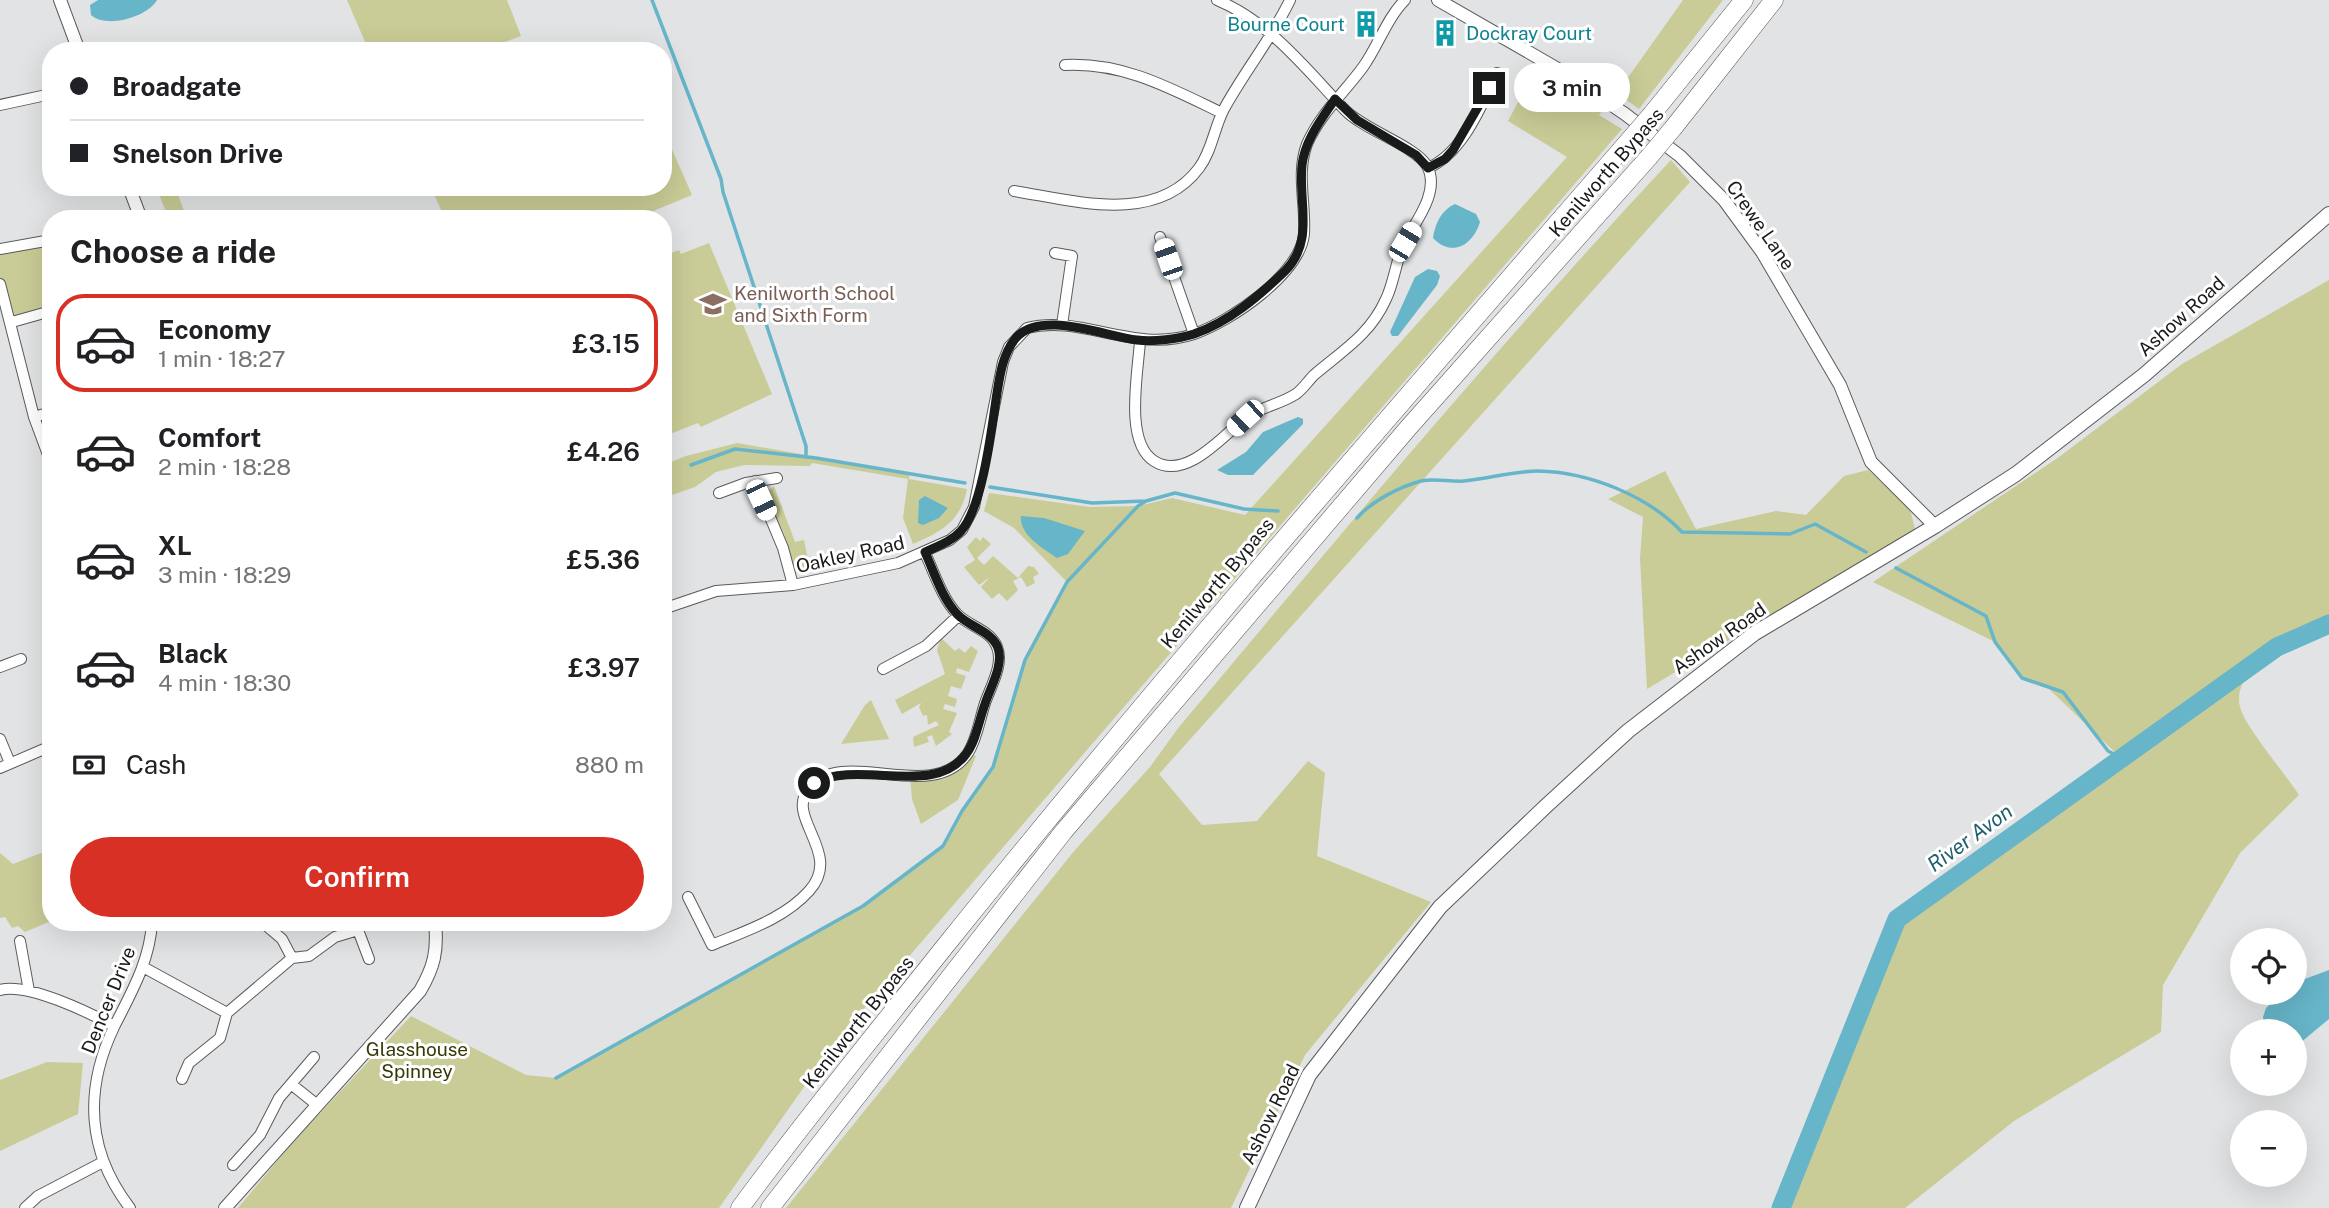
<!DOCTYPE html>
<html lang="en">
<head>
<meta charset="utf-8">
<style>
	:root { --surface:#fff; --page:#f6f6f6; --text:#202124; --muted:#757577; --line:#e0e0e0; --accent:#d93025 }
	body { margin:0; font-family:"Public Sans",sans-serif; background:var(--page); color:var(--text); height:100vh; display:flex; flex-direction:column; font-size:26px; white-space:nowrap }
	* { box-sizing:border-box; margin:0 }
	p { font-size:23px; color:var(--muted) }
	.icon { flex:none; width:38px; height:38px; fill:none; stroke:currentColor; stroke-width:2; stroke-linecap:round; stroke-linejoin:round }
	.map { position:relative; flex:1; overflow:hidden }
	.side { position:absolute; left:42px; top:210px; width:630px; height:721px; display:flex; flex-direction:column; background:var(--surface); border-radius:28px; box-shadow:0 7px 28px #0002 }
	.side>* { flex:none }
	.hud { position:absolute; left:42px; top:42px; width:630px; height:154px; border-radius:28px; box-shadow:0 7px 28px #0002; display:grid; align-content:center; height:154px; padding:0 28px; background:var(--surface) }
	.tools { position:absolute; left:2230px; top:928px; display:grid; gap:14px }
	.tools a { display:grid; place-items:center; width:77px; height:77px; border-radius:50%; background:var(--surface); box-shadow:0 7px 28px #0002; font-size:35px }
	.end { position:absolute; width:32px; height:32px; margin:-16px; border:9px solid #191a1a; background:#fff; box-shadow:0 0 0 4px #fff }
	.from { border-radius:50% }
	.bubble { position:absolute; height:49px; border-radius:24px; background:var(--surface); box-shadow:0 7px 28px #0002; font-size:23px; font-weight:600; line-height:49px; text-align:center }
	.car { position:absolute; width:21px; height:42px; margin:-21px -10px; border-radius:9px; box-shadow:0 0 5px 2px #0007; background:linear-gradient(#fff 24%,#345 0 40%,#fff 0 76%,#345 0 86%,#fff 0) }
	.hud b { display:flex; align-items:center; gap:24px; height:66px; font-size:26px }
	.hud b+b { border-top:2px solid var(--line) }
	.hud i { width:18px; height:18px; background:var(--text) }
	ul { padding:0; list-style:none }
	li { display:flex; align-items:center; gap:21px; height:98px; margin:0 14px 10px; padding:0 14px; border:4px solid transparent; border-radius:28px }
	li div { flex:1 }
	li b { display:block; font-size:26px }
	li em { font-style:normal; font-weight:600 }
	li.active { border-color:var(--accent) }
	li>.icon { width:63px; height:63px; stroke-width:1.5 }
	h2 { padding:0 28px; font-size:32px; line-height:84px }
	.pay { display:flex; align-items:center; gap:18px; height:77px; padding:0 28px; font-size:26px }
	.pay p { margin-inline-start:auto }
	.button { display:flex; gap:14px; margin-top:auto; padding:14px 28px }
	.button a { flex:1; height:80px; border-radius:42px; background:var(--accent); color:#fff; font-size:28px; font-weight:600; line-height:80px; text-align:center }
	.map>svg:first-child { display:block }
</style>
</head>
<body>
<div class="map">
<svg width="2329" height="1208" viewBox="0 0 2329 1208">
	<rect width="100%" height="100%" fill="#e2e3e4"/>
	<path fill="#c9cc96" d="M347,0H507L521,36L480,51H369Z
		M1683,0H1723L1639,109L1617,93Z
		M1538,64L1605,107L1599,115L1622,129L837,1040L719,1208H238L294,1141L411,1016L526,1075L556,1078L863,906L943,846L962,811L993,767L1025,660L1067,582L1014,528L984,511L989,493L1090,507L1138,506L1172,498L1245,515L1567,157L1508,121Z
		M663,129L692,195L634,219H445L431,187H663Z
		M1671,160L1690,182L1159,774L1202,825L1257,821L1308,761L1325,773L1317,856L1431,902L1305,1055L1231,1208H786L1075,850L1150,767L1179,727C1340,535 1500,343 1671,160Z
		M156,187H175L187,219H169Z
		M51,240V311L12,322L0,284V249Z
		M709,243L772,394L701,427L698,423L670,434L663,417V256L679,250L681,254Z
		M2329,280V624C2300,637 2226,668 2241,710C2248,730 2286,775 2299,795L2240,853L2163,985L2161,1032L2014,1121L1905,1208H1781L1897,919L2121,758L2047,687L2022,678L1995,642L1873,582L2059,457L2182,364Z
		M737,443L909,473V479L967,489C961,521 941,532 913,544L903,518L908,479L812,463L810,466L744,465L716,472L695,487L663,498V465L686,456Z
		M1868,470L1910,509L1915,529L1647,689L1640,558L1643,517L1608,499L1665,471L1696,529L1776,511L1806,515L1844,476Z
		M774,486L795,542L804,540L810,570L794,573L784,533L765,499L766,493Z
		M976,537L980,541L983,537L991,544L977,558L984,565L993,556L1018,578L1028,566L1034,567L1039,574L1033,577L1035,583L1027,587L1021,577L1013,581L1018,590L1007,601L999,593L992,599L981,587L990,577L979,585L964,567L975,560L967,547Z
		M941,638L955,651L959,648L965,653L971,646L978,651L969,672L957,668L956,673L966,676L961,689L951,686L948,696L957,699L955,707L945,704L943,709L957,713L949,732L952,734L936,746L932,735L927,737L929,742L914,747L913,737L939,725L936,721L928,725L927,715L923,716L919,707L921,703L902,714L895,700L945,674L937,650Z
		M871,700L889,739L841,744L865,705Z
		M968,753L976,756L958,800L921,824L912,799L910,777L939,772Z
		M51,849V921L25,932L18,926L12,928L5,917L0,918V853L13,864Z
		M47,1062L83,1063L78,1114L0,1151V1080Z"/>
	<path fill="#67b5c9" d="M98,0H157C148,17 106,29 91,15L90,5Z
		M1455,204L1476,214L1480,222C1473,245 1452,258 1433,238C1435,224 1441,210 1455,204Z
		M1428,269L1437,271L1440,276L1437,285L1398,336H1392L1390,332L1415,277Z
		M1298,417L1303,419V424L1253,475H1228L1217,470L1246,452L1263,432Z
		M925,496L948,508L939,518L923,525L918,523L919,500Z
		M1021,516L1044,518L1085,531L1068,554L1057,558C1043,548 1019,535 1021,516Z
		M2329,970V1019L2294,1048V1031H2265L2263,1017L2266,1008L2282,992H2294V983Z"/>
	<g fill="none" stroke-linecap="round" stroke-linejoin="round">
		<path stroke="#67b5c9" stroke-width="3.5" d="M652,0L721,179L723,192L806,446V457
			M691,465L735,449L816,458L965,483
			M990,487L1092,503L1146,501L1175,493L1244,509L1278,511
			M1357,518C1372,501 1399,487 1421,481C1434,478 1450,482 1464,481C1488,479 1513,471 1538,471C1588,472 1647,495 1682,532L1790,534L1815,524L1866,552
			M1896,568L1986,616L1995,642L2022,678L2063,692L2108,751L2122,758
			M556,1078L863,906L943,846L962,811L993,767L1025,660L1067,582L1138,506L1146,501"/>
		<path stroke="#67b5c9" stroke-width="19" d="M1781,1208L1897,919L2277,647L2329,624"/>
		<defs>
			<path id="minor" d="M1065,65C1123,62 1170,88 1222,113
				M0,105L51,94
				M1428,168C1463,153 1481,106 1497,73
				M1014,191C1072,200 1156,226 1199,168C1212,151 1214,128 1224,109C1244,72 1272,38 1290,0
				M1160,237L1194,334
				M0,249L51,240
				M1055,253L1072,256L1062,325
				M0,284L34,417L51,463
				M12,322L51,311
				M1140,341C1138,373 1124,442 1154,461C1185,481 1222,437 1244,419C1259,407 1279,405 1296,394C1303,389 1308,381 1314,375C1342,351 1370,335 1386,299C1395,280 1396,258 1406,239C1418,219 1440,190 1427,166C1416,146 1364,130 1345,110C1306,69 1270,22 1217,0
				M34,417L51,412
				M755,481L783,548L793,585
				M719,493L746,483L777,478
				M663,609L716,591L793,585L898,563L950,540L962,530L974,507L1003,362L1009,347L1027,328C1082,314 1133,354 1194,334C1230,322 1300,274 1304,234C1306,204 1296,173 1307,144C1320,114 1344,93 1363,67C1378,46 1387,18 1405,0
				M0,667L21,659
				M883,669L926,646L958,616
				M0,739L10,763
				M0,768L51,746
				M688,897L712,945C745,931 784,919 809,891C844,853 784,818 809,788C845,745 932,806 968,753C977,739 980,718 985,703C991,686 1004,664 997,647C991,630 968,626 957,614C942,598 934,572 925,553
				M262,922L282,939L292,958
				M20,941L29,991
				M143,967L227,1013L292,958L309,956L335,937L358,930L369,959
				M0,990C27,982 90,1013 114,1026
				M182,1079L189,1063L220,1038L227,1013
				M291,1084L314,1057
				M233,1165L260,1135L279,1098L291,1084L316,1104
				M25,1208L38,1196L103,1162
				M130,1208C87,1152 84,1090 114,1027C131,993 150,961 152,922"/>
			<path id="tertiary" d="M60,0L79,51
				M1438,0L1563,72L1625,114L1680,156L1724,200L1762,252L1840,385L1871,462L1935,526
				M129,187L141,219
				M225,1208L420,991C434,967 438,951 435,922"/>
			<path id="secondary" d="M1247,1208L1309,1075L1440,907L1546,806L1628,731L1755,633L1935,526L2016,474L2144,375L2329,214"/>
			<path id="trunk" d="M1652,114L1744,0
				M1674,127L1774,0
				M740,1208C806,1118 877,1032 946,945C1166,671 1397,408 1627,143
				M770,1208L1064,831L1409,427L1649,157"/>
		</defs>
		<use href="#minor" stroke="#5a5a5c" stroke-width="12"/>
		<use href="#tertiary" stroke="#5a5a5c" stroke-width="14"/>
		<use href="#secondary" stroke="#5a5a5c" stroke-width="16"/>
		<use href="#trunk" stroke="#5a5a5c" stroke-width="19"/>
		<use href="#minor" stroke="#fff" stroke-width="10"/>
		<use href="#tertiary" stroke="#fff" stroke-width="12"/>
		<use href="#secondary" stroke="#fff" stroke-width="14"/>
		<use href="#trunk" stroke="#fff" stroke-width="18"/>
		<defs>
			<path id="trunk-bridge" d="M1627,143L1652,114
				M1649,157L1674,127"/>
		</defs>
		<use href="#trunk-bridge" stroke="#5a5a5c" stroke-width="19" stroke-linecap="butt"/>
		<use href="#trunk-bridge" stroke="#fff" stroke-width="18"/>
	</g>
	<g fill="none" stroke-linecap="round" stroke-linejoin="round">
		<path stroke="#191a1a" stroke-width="9" d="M814,783C860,759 934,798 966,754C976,741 979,720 985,704C990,688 1004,665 998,648C992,631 969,627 957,614C942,598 934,572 925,552C938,546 952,541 961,531C983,507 992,426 997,393C1000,374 1003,354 1015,339C1039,309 1104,336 1137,340C1154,342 1178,339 1194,334C1229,322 1259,296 1285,271C1315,241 1298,202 1302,165C1305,140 1321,120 1335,99L1357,120L1416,155L1428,168L1445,159L1453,150L1489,88"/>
	</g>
	<defs>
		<symbol id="building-bare" viewBox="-9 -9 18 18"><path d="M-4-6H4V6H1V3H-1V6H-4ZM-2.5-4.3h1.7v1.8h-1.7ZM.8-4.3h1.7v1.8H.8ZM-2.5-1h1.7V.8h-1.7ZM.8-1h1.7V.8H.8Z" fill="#0f9aa8" stroke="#fff" stroke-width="2.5" paint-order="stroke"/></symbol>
		<symbol id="school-bare" viewBox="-9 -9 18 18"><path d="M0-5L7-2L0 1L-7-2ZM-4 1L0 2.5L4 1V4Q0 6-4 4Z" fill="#8d6e63" stroke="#fff" stroke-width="2.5" paint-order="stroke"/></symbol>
	</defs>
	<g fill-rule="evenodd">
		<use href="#building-bare" x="1347" y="5" width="38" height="38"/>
		<use href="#building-bare" x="1426" y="14" width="38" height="38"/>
		<use href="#school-bare" x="694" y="285" width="38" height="38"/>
	</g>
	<g text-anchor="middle" stroke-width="6" stroke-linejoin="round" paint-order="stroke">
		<g font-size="19" fill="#0d838f" stroke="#fff" text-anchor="end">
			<text x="1345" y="31">Bourne Court</text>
			<text x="1466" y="40" text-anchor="start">Dockray Court</text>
		</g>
		<g font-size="19" fill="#191a1a" stroke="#fff">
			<text transform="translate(1606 172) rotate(-49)" y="7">Kenilworth Bypass</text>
			<text transform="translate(1761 225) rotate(55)" y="7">Crewe Lane</text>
			<text transform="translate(2181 316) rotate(-42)" y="7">Ashow Road</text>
			<text transform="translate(850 554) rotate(-13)" y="7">Oakley Road</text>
			<text transform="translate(1217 583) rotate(-50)" y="7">Kenilworth Bypass</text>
			<text transform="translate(1719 638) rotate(-35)" y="7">Ashow Road</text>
			<text transform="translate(108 1000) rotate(-68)" y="7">Dencer Drive</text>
			<text transform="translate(858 1022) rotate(-51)" y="7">Kenilworth Bypass</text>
			<text transform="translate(1270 1114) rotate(-64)" y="7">Ashow Road</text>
		</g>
		<g font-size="19" fill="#785e54" stroke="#fff" text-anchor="start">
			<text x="734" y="300">Kenilworth School<tspan x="734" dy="22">and Sixth Form</tspan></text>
		</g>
		<g font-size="19" fill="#393907" stroke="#fff">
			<text x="417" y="1056">Glasshouse<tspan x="417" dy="22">Spinney</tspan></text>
		</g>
		<g font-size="21" font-style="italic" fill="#1f5f6d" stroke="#fff">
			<text transform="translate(1970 838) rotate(-36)" y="7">River Avon</text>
		</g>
	</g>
</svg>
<div class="tools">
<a><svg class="icon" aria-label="locate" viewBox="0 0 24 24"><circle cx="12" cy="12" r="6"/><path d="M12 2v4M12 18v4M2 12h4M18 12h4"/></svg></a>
<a>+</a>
<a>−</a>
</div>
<i class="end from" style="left:814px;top:783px"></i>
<i class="end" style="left:1489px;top:88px"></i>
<div class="bubble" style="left:1514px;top:63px;width:116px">3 min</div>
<i class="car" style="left:1405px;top:242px;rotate:31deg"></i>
<i class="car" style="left:1168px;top:259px;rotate:341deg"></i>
<i class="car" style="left:1245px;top:418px;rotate:227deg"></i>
<i class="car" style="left:761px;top:500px;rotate:155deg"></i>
<div class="hud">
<b><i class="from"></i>Broadgate</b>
<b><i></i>Snelson Drive</b>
</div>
<section class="side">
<h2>Choose a ride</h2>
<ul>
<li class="active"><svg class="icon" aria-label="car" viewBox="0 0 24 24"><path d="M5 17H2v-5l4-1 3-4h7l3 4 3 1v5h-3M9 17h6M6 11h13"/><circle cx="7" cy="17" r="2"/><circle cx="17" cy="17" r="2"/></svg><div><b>Economy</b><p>1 min · 18:27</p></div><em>£3.15</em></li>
<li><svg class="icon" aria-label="car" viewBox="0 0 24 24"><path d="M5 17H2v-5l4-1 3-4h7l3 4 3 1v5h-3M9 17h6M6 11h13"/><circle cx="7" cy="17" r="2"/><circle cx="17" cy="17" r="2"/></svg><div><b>Comfort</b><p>2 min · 18:28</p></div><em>£4.26</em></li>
<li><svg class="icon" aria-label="car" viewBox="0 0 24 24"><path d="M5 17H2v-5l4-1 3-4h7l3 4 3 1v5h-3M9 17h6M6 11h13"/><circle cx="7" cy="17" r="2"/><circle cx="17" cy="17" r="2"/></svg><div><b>XL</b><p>3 min · 18:29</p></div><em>£5.36</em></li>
<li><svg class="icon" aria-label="car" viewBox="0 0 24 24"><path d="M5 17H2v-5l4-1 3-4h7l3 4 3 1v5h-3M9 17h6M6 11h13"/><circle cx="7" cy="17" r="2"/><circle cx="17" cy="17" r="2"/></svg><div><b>Black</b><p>4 min · 18:30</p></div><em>£3.97</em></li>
</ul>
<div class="pay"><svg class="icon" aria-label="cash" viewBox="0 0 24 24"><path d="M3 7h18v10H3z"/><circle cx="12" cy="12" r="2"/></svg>Cash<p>880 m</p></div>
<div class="button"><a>Confirm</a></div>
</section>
</div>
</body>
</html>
